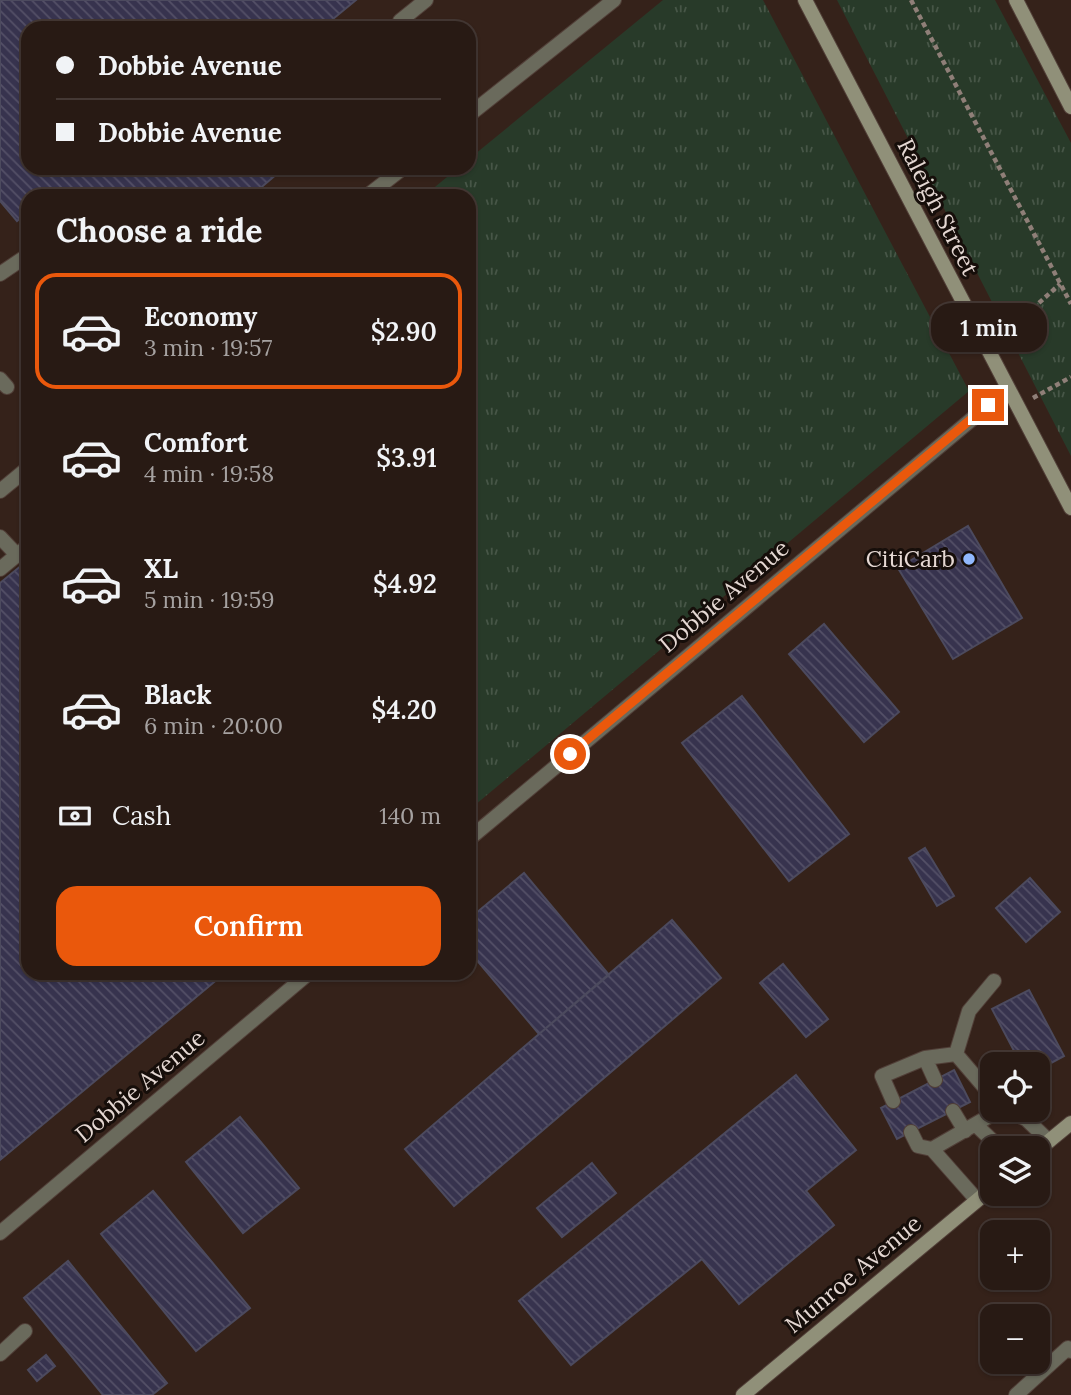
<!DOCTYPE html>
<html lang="en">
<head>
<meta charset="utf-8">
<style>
	:root { --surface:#281a14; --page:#30231d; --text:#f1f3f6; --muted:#a5a1a0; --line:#443834; --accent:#ea580c }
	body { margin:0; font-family:Lora,serif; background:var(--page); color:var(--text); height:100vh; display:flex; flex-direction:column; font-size:26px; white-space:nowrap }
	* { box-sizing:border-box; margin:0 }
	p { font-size:23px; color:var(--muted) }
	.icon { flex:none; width:38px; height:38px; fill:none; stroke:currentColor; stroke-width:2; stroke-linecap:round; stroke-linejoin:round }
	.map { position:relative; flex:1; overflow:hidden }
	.details { position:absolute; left:21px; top:189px; width:455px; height:791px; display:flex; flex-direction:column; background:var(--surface); border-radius:21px; box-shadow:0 2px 5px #0004,0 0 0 2px var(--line) }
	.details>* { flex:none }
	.top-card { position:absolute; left:21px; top:21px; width:455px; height:154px; border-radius:21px; box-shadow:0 2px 5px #0004,0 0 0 2px var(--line); display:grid; align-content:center; height:154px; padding:0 35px; background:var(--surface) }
	.controls { position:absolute; left:980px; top:1052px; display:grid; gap:14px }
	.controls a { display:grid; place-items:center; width:70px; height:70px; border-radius:14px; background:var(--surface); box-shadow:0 2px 5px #0004,0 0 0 2px var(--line); font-size:35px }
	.end { position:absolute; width:32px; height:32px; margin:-16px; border:9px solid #ea580c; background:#fff; box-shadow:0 0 0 4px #fff }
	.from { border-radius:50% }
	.bubble { position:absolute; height:49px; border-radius:21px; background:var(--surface); box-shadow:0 2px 5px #0004,0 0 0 2px var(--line); font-size:23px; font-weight:600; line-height:49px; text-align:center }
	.top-card b { display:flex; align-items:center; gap:24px; height:66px; font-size:26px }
	.top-card b+b { border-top:2px solid var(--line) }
	.top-card i { width:18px; height:18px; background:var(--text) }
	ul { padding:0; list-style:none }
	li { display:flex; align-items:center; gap:21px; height:116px; margin:0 14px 10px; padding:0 21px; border:4px solid transparent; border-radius:21px }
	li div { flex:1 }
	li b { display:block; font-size:26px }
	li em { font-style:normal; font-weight:600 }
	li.active { border-color:var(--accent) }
	li>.icon { width:63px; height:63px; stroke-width:1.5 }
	h2 { padding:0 35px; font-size:32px; line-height:84px }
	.pay { display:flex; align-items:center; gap:18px; height:77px; padding:0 35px; font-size:26px }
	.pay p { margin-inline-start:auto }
	.cta { display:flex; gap:14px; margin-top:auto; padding:14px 35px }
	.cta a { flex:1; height:80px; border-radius:21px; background:var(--accent); color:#fff; font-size:28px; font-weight:600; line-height:80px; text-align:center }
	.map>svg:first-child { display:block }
</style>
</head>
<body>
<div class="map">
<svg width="1071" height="1395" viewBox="0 0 1071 1395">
	<defs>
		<pattern id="grass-tufts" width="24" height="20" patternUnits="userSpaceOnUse" patternTransform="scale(1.75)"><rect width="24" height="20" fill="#283a29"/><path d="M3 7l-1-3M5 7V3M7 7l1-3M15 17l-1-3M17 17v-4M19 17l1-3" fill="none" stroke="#475647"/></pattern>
		<pattern id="building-back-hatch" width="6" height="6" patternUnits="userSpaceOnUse" patternTransform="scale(1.75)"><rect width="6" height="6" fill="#37334e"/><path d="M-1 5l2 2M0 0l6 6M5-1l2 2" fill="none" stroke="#545067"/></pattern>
	</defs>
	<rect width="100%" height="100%" fill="#35221a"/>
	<path fill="url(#grass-tufts)" d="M663,0H763L969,391L469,810V196H424L458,168H469V159Z
		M837,0H995L1071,143V456Z"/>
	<path fill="url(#building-back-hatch)" stroke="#4c4a5e" stroke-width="2" d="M0,0H356L322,28H28V168H284L251,196H28V212L17,221L0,201Z
		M968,526L1022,618L953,659L898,568Z
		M28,560V973H225L0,1160V583Z
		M824,624L899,712L864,742L789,654Z
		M742,696L849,834L789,881L682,743Z
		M925,848L954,896L937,906L909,858Z
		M524,873L609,975L539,1034L469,951V919Z
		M1030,878L1060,912L1026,942L996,908Z
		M672,920L721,978L454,1206L405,1149Z
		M783,964L828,1019L806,1037L760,983Z
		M1029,990L1064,1056L1038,1070V1064H1021L992,1009Z
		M954,1070L970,1102L897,1139L881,1108Z
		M796,1075L856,1150L806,1191L834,1225L739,1304L702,1259L571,1365L519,1301Z
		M240,1117L299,1188L243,1233L186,1162Z
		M592,1163L616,1193L562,1237L537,1208Z
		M153,1191L250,1308L196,1351L101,1234Z
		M68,1261L167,1383L152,1395H103L24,1298Z
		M46,1355L55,1366L37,1381L28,1370Z"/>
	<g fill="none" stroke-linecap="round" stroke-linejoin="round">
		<defs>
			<path id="lane" d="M405,28L400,21L426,0
				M0,274L28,255
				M0,379L7,387
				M0,537L17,555L28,546
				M0,569L17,555
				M956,1054L969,1011L994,981
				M925,1058L935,1080
				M893,1101L882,1076L925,1058L956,1054L992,1096
				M1006,1110L1026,1119L1049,1141
				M953,1111L965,1131
				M976,1125L1000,1148
				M911,1132L918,1146L932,1149
				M977,1200L932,1149L1000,1110
				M0,1354L25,1331
				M1016,1395L1068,1348L1071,1351"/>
			<path id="street" d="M469,115L614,0
				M367,196L403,168
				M0,491L28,468
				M469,839L1008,389
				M0,1233L309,973"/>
			<path id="secondary" d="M805,0L1071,508
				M1016,0L1071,107
				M1038,1150L1071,1123
				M743,1395L992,1188"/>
		</defs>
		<use href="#lane" stroke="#513f38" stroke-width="16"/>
		<use href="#street" stroke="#513f38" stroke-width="16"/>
		<use href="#secondary" stroke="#513f38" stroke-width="16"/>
		<path stroke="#8f7f78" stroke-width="4.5" stroke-dasharray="5 3.5" stroke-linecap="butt" d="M911,0L1071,304
			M1001,337L1060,284
			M1033,398L1071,377"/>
		<use href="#lane" stroke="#6a6a5c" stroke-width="14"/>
		<use href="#street" stroke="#6a6a5c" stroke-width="14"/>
		<use href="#secondary" stroke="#909079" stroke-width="14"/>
	</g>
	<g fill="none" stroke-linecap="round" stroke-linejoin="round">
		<path stroke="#ea580c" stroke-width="9" d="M570,754L988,405"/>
	</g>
	<circle fill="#91b8fd" stroke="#160e0a" stroke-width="2.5" cx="969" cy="559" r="7"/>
	<g text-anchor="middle" stroke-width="6" stroke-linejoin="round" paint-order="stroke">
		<g font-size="23" fill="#e5d8d3" stroke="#160e0a">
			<text transform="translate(938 207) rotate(63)" y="8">Raleigh Street</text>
			<text transform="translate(724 596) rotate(-40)" y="8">Dobbie Avenue</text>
			<text transform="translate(140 1086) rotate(-40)" y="8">Dobbie Avenue</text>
			<text transform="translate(853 1274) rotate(-40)" y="8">Munroe Avenue</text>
		</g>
		<g font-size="23" fill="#e5d8d3" stroke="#160e0a" text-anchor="end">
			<text x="955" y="567">CitiCarb</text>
		</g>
	</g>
</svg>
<div class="controls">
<a><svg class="icon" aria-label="locate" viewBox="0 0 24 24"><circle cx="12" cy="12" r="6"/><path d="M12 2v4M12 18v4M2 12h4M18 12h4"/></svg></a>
<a><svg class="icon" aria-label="layers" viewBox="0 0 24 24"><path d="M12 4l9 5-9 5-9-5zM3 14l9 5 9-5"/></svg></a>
<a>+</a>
<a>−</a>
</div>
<i class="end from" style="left:570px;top:754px"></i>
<i class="end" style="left:988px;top:405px"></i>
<div class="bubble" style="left:931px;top:303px;width:116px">1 min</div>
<div class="top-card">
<b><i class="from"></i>Dobbie Avenue</b>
<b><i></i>Dobbie Avenue</b>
</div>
<section class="details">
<h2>Choose a ride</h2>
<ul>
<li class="active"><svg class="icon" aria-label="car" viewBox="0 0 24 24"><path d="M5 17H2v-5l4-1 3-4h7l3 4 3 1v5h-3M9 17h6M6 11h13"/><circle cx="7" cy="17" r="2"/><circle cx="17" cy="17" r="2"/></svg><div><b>Economy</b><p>3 min · 19:57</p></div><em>$2.90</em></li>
<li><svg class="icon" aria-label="car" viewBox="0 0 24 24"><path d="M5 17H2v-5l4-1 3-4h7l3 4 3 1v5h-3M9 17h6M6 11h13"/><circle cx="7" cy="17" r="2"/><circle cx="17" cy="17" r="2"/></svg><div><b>Comfort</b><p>4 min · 19:58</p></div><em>$3.91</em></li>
<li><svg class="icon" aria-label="car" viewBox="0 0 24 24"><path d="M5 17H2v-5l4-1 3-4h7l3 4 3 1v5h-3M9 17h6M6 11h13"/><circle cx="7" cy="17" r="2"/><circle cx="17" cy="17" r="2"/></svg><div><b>XL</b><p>5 min · 19:59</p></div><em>$4.92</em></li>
<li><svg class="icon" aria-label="car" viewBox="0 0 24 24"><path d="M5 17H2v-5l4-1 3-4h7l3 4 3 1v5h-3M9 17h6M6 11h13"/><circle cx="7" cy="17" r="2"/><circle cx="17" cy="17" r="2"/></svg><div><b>Black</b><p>6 min · 20:00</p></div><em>$4.20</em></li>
</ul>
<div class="pay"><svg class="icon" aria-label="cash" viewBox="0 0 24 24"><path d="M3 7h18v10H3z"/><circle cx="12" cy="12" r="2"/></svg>Cash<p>140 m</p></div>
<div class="cta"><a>Confirm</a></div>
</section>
</div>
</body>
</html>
